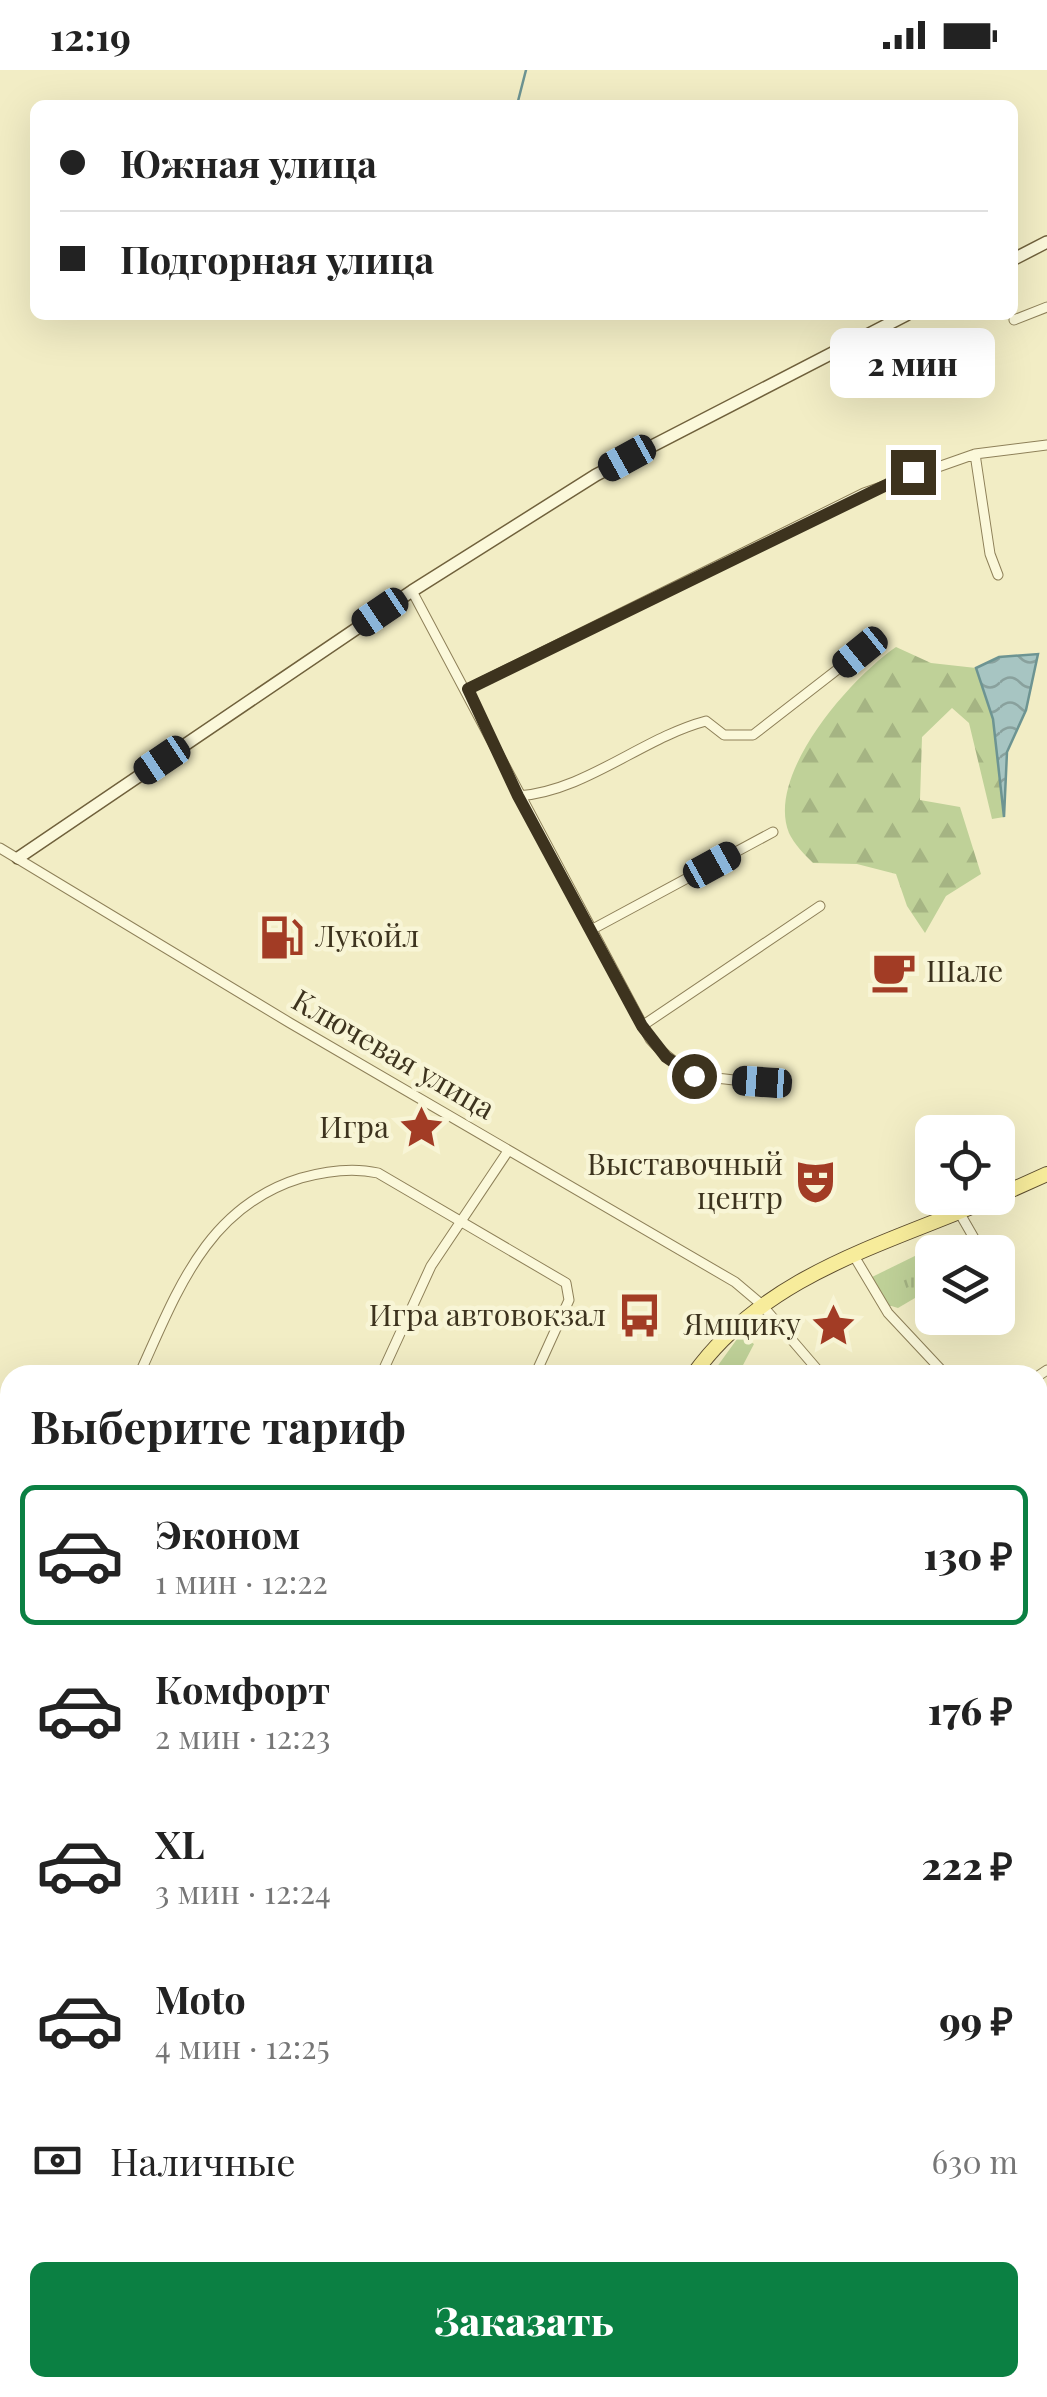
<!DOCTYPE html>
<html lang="ru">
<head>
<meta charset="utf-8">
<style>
	:root { --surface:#fff; --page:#f6f6f6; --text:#222; --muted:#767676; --line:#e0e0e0; --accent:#0b8043 }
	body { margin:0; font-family:"Playfair Display",serif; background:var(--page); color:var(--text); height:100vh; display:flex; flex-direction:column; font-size:38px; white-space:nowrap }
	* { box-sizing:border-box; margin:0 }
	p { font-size:32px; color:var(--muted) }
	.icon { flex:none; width:55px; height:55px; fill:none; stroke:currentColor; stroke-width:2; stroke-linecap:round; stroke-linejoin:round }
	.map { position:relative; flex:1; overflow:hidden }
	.side { position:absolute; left:0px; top:1295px; width:1048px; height:1032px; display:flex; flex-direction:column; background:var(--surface); border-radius:30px 30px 0 0; box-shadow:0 10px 40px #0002 }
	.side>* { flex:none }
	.banner { position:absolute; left:30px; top:30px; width:988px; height:220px; border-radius:15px; box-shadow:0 10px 40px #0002; display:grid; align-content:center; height:220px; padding:0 30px; background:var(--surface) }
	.controls { position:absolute; left:915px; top:1045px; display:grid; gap:20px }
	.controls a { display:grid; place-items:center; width:100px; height:100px; border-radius:15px; background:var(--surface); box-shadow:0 10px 40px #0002; font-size:50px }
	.end { position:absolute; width:45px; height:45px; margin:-22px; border:12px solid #3d331e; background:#fff; box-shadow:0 0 0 5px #fff }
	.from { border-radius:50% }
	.bubble { position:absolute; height:70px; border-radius:15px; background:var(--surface); box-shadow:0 10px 40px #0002; font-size:32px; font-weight:800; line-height:70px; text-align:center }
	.car { position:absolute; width:30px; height:60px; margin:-30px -15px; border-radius:12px; box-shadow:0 0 8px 2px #0007; background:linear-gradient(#222 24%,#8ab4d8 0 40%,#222 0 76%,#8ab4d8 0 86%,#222 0) }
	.banner b { display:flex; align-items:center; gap:35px; height:95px; font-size:38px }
	.banner b+b { border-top:2px solid var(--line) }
	.banner i { width:25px; height:25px; background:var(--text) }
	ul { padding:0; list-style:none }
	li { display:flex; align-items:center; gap:30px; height:140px; margin:0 20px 15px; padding:0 10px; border:5px solid transparent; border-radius:15px }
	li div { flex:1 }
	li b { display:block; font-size:38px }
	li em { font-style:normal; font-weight:800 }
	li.active { border-color:var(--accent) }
	li>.icon { width:90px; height:90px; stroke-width:1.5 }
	h2 { padding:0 30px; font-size:45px; line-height:120px }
	.pay { display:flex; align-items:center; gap:25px; height:110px; padding:0 30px; font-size:38px }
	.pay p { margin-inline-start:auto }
	.button { display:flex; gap:20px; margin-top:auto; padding:20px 30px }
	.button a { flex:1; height:115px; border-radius:15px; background:var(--accent); color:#fff; font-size:40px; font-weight:800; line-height:115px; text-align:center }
	.status { display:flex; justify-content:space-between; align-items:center; height:70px; padding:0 50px; background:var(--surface); direction:ltr }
	.status svg { height:28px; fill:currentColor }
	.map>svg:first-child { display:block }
</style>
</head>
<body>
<div class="status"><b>12:19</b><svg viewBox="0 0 49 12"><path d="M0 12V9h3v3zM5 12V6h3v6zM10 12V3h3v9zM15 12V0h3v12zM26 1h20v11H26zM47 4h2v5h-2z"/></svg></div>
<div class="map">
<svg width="1047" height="2327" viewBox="0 0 1047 2327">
	<defs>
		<pattern id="grass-tufts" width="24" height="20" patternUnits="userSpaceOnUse" patternTransform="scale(2.5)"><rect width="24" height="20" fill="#bfd198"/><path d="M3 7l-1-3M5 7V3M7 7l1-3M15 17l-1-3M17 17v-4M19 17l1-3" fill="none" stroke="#a5b483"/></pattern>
		<pattern id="forest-firs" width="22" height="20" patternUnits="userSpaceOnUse" patternTransform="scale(2.5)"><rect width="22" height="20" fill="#bfd198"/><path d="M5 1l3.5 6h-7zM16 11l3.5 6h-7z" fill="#a5b483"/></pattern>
		<pattern id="water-waves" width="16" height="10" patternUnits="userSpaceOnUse" patternTransform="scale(2.5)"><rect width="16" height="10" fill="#a7c5c2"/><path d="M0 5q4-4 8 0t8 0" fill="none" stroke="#89a19d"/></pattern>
	</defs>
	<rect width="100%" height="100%" fill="#f2edc5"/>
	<path fill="url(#grass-tufts)" d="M923,1182L932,1195V1218L898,1238L888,1235L872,1207Z"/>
	<path fill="url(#forest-firs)" d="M896,577L931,593L976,598L993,649L1004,747L992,749L969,653L952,638L922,667L920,730L960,737L981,804L946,826L925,863L907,836L896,804L857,794L813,793C805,785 794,774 789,763C765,704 852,607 896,577Z"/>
	<path fill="#bfd198" d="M740,1265L754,1274L742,1297L753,1305H711Z"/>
	<path fill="url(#water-waves)" stroke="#6d9492" stroke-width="2.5" d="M1038,584L1026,640L1007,682L1004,747L993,649L976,598L999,587Z"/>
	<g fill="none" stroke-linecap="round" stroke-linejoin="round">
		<path stroke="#6d9492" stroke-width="2.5" d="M517,35L526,0"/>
		<defs>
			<path id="street" d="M1014,250L1047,237
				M975,384L990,484L998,505
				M412,521L650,969C686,1010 711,1008 762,1012
				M468,619L864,423L975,384L1047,375
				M518,726C586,721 642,668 706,651L724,665H753L860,582
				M0,778L290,953L735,1212L761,1234L822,1305
				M591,860L773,762
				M642,956L820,836
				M959,1142L982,1182
				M854,1186L888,1243L946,1305
				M142,1299L157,1305
				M139,1305C177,1222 206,1137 301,1108C326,1101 352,1097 378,1103L566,1213L569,1230L535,1305
				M381,1305L431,1196L508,1081
				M1038,1306L1047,1300
				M0,1394L10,1426
				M0,1480L10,1460
				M0,1488L10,1571
				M0,1632L10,1631
				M10,1647L0,1681L10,1729
				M0,1920L10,1951
				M1038,2227L1047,2224
				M0,2267L10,2259
				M0,2286L10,2299
				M25,2318L33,2327
				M194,2318L197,2327
				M304,2318L307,2327
				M431,2318L434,2327
				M1033,2318L1036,2327
				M793,2327L815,2318"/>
			<path id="secondary" d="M1012,190L1047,172
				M18,788L412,521L596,405L906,245
				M1038,1862L1047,1861"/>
			<path id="primary" d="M998,1126L1047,1104
				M693,1305C765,1204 884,1175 993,1128
				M679,2318L683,2327"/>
		</defs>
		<use href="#street" stroke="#8e8059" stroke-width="11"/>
		<use href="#secondary" stroke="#70613c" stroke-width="14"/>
		<use href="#primary" stroke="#5c4c2e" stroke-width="16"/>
		<use href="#street" stroke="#fbf8da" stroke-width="9"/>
		<use href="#secondary" stroke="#fbf8da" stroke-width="11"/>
		<use href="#primary" stroke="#f7ec9b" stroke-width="14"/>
	</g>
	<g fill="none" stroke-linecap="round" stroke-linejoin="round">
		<path stroke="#3d331e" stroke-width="12" d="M694,1006L666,987L642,956L518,726L468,619L913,402"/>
	</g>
	<defs>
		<symbol id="fuel-bare" viewBox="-9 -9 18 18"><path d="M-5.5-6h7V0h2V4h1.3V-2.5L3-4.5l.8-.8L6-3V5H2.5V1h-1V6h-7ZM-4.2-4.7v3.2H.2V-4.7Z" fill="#a23c25" stroke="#f8f5d6" stroke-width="2.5" paint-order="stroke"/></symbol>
		<symbol id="cafe-bare" viewBox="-9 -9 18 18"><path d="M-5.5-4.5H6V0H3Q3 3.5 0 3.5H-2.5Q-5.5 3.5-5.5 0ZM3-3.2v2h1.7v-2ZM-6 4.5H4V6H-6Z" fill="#a23c25" stroke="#f8f5d6" stroke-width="2.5" paint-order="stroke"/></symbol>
		<symbol id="sight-bare" viewBox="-9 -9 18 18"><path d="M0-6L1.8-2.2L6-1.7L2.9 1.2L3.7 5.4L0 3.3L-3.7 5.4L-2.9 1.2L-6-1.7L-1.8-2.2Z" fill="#a23c25" stroke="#f8f5d6" stroke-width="2.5" paint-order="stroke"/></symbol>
		<symbol id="theatre-bare" viewBox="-9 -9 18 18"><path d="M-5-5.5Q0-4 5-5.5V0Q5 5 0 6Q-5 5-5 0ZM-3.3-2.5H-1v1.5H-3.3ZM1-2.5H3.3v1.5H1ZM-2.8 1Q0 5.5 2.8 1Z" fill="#a23c25" stroke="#f8f5d6" stroke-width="2.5" paint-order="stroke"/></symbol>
		<symbol id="bus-bare" viewBox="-9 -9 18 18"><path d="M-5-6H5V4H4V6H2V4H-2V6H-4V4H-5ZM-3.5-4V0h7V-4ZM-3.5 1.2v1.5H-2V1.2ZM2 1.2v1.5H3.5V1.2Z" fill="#a23c25" stroke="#f8f5d6" stroke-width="2.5" paint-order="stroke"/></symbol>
	</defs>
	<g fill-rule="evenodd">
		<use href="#fuel-bare" x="250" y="836" width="63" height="63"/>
		<use href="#cafe-bare" x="862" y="870" width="63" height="63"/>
		<use href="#sight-bare" x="390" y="1026" width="63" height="63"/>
		<use href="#theatre-bare" x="784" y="1080" width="63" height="63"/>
		<use href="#bus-bare" x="608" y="1214" width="63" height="63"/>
		<use href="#sight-bare" x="802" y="1224" width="63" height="63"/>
	</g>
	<g text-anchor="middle" stroke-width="9" stroke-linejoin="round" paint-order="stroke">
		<g font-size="30" fill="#3d331e" stroke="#f8f5d6" text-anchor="end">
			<text x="315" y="877" text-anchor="start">Лукойл</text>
			<text x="926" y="912" text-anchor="start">Шале</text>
			<text x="389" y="1068">Игра</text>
			<text x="783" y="1105">Выставочный<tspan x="783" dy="34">центр</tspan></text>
			<text x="606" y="1256">Игра автовокзал</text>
			<text x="801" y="1265">Ямщику</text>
		</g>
		<g font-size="30" fill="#3d331e" stroke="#f8f5d6">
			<text transform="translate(393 985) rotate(30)" y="10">Ключевая улица</text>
		</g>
	</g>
</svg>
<div class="controls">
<a><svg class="icon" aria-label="locate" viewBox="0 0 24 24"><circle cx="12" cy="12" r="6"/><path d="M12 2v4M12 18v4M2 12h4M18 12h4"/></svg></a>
<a><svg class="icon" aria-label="layers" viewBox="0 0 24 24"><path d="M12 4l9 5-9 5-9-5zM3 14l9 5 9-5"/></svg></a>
</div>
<i class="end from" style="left:694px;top:1006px"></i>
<i class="end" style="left:913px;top:402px"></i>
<div class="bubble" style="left:830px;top:258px;width:165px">2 мин</div>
<i class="car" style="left:627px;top:388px;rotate:241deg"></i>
<i class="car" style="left:380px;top:542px;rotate:236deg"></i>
<i class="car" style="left:860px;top:582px;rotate:231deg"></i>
<i class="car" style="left:162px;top:690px;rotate:236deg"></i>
<i class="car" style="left:712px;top:795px;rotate:61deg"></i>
<i class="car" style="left:762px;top:1012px;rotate:274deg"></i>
<div class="banner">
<b><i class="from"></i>Южная улица</b>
<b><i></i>Подгорная улица</b>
</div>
<section class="side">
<h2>Выберите тариф</h2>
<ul>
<li class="active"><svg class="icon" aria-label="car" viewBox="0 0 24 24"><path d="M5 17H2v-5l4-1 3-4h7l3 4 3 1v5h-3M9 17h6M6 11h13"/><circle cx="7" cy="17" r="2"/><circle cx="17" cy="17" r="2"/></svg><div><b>Эконом</b><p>1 мин · 12:22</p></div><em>130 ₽</em></li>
<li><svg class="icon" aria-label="car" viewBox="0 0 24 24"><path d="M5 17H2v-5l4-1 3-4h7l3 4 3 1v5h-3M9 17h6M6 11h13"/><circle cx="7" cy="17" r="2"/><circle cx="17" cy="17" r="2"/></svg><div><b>Комфорт</b><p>2 мин · 12:23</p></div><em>176 ₽</em></li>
<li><svg class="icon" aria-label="car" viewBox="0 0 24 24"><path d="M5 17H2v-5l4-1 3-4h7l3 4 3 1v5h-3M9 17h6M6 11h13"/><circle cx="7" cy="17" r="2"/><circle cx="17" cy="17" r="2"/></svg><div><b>XL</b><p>3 мин · 12:24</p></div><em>222 ₽</em></li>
<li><svg class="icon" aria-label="car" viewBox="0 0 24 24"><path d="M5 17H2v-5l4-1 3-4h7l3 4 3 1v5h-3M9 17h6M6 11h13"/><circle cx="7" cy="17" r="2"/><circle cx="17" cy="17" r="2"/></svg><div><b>Moto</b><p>4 мин · 12:25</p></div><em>99 ₽</em></li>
</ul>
<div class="pay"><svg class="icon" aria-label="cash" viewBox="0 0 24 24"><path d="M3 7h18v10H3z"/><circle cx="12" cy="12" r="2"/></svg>Наличные<p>630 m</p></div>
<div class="button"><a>Заказать</a></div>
</section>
</div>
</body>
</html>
